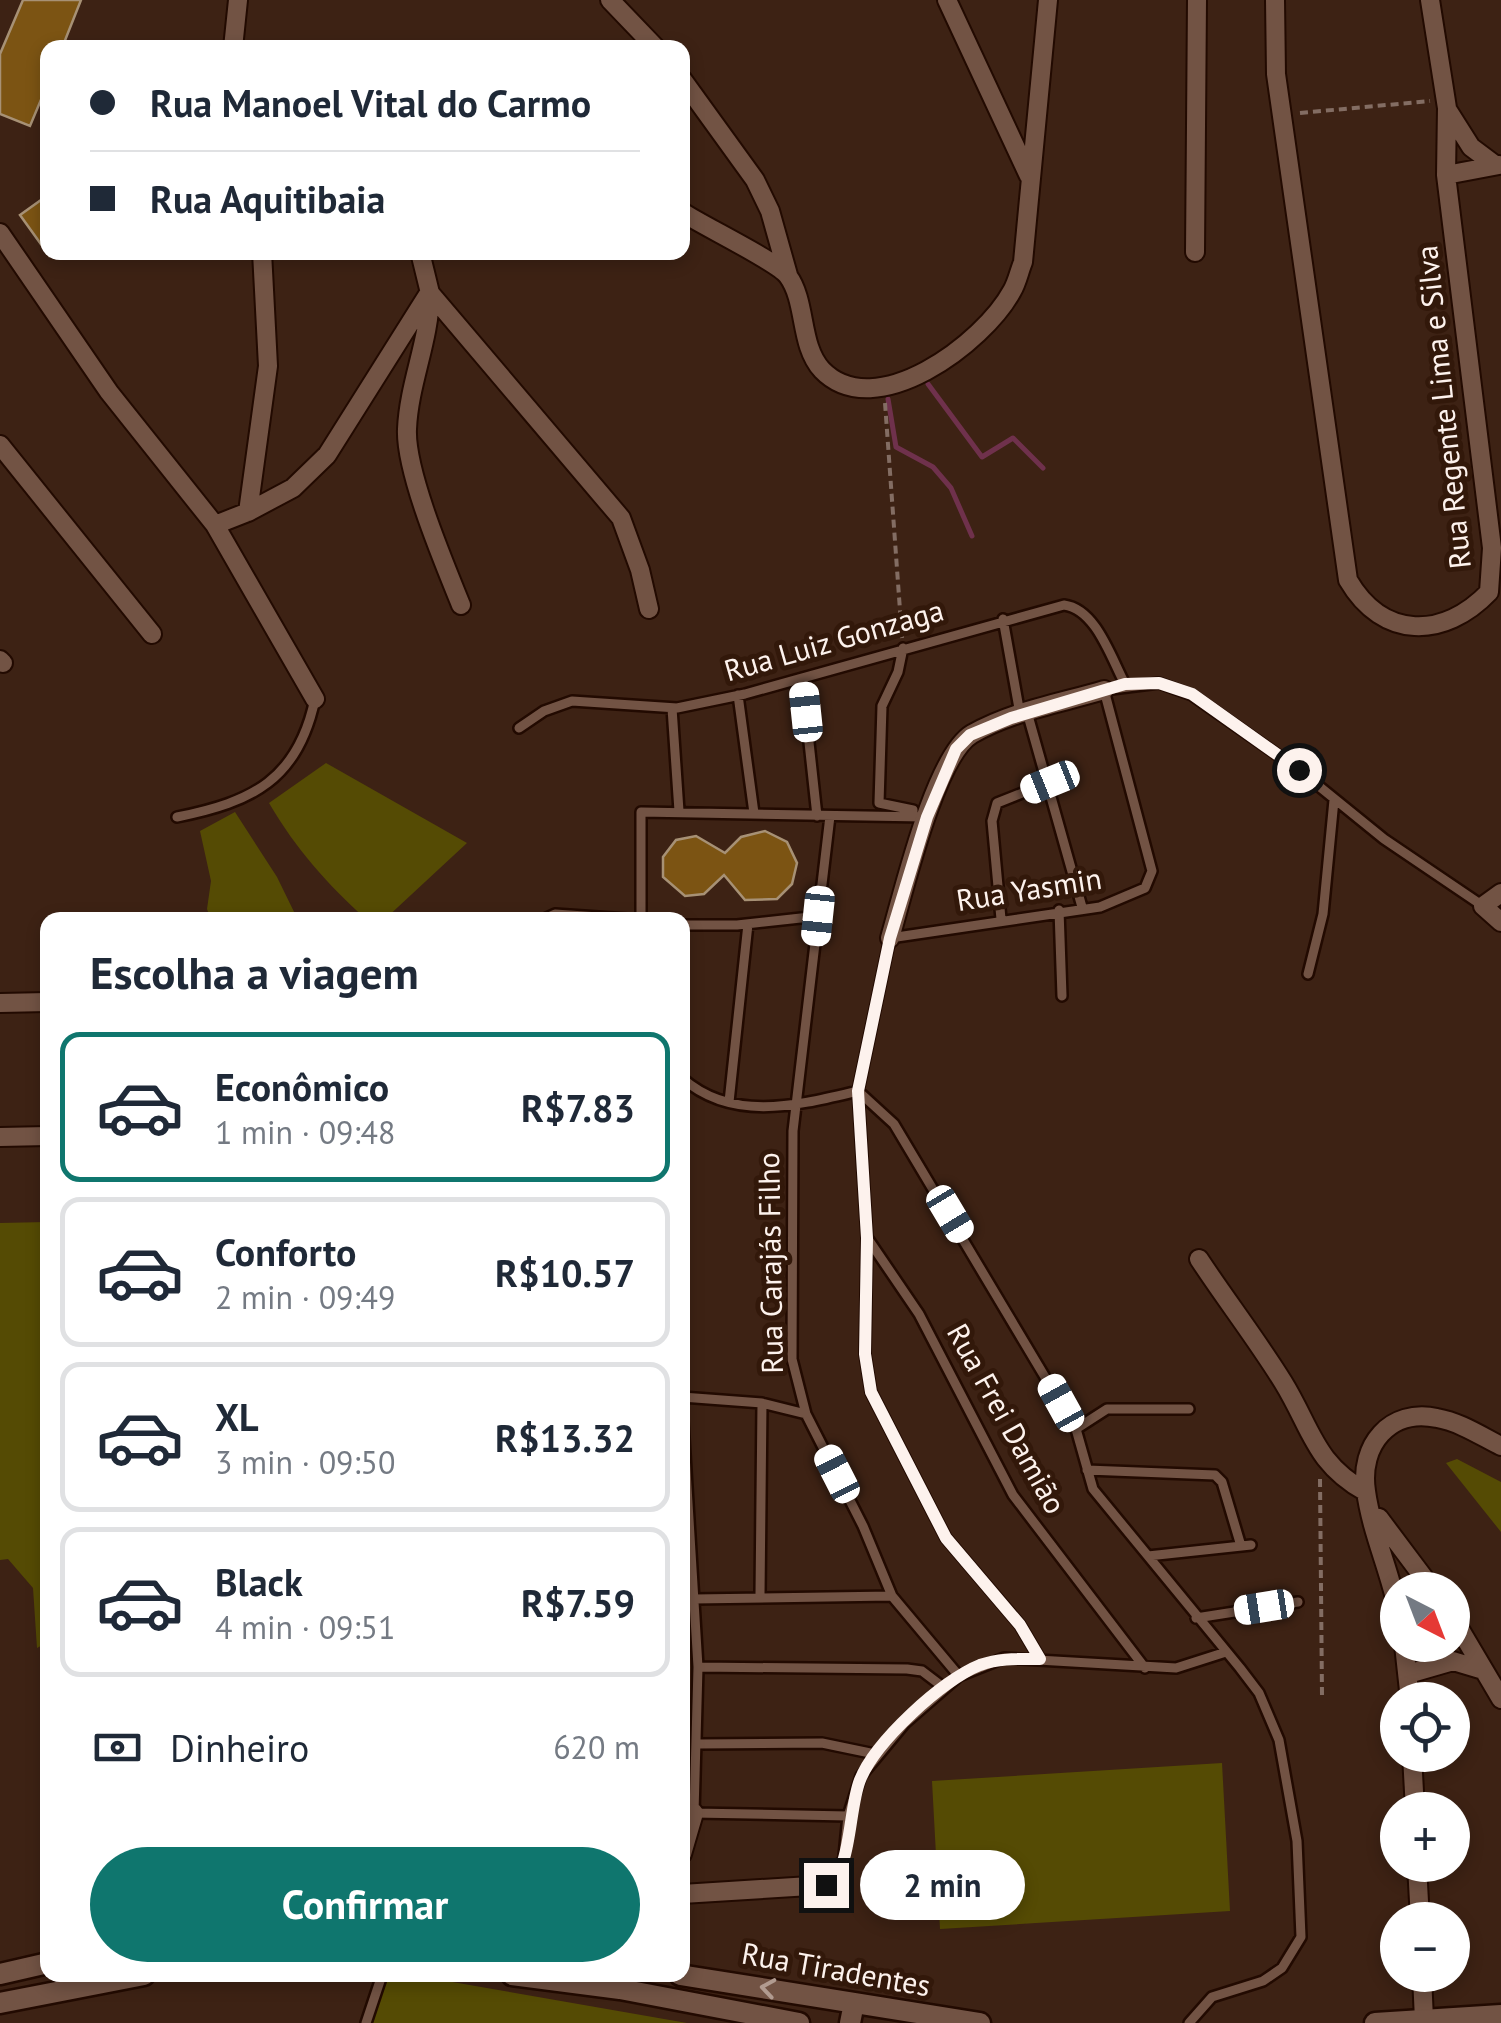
<!DOCTYPE html>
<html lang="pt">
<head>
<meta charset="utf-8">
<style>
	:root { --surface:#fff; --page:#f2f2f3; --text:#1f2937; --muted:#747a83; --line:#e0e1e3; --accent:#0f766e }
	body { margin:0; font-family:"PT Sans",sans-serif; background:var(--page); color:var(--text); height:100vh; display:flex; flex-direction:column; font-size:38px; white-space:nowrap }
	* { box-sizing:border-box; margin:0 }
	p { font-size:32px; color:var(--muted) }
	.icon { flex:none; width:55px; height:55px; fill:none; stroke:currentColor; stroke-width:2; stroke-linecap:round; stroke-linejoin:round }
	.map { position:relative; flex:1; overflow:hidden }
	.sheet { position:absolute; left:40px; top:912px; width:650px; height:1070px; display:flex; flex-direction:column; background:var(--surface); border-radius:20px; box-shadow:0 5px 15px #0003 }
	.sheet>* { flex:none }
	.hud { position:absolute; left:40px; top:40px; width:650px; height:220px; border-radius:20px; box-shadow:0 5px 15px #0003; display:grid; align-content:center; height:220px; padding:0 50px; background:var(--surface) }
	.needle { width:65px; rotate:138deg }
	.fabs { position:absolute; left:1380px; top:1572px; display:grid; gap:20px }
	.fabs a { display:grid; place-items:center; width:90px; height:90px; border-radius:50%; background:var(--surface); box-shadow:0 5px 15px #0003; font-size:50px }
	.end { position:absolute; width:45px; height:45px; margin:-22px; border:12px solid #fdf2ed; background:#111; box-shadow:0 0 0 5px #111 }
	.from { border-radius:50% }
	.bubble { position:absolute; height:70px; border-radius:35px; background:var(--surface); box-shadow:0 5px 15px #0003; font-size:32px; font-weight:800; line-height:70px; text-align:center }
	.car { position:absolute; width:30px; height:60px; margin:-30px -15px; border-radius:12px; box-shadow:0 0 8px 2px #0007; background:linear-gradient(#fff 24%,#345 0 40%,#fff 0 76%,#345 0 86%,#fff 0) }
	.hud b { display:flex; align-items:center; gap:35px; height:95px; font-size:38px }
	.hud b+b { border-top:2px solid var(--line) }
	.hud i { width:25px; height:25px; background:var(--text) }
	ul { padding:0; list-style:none }
	li { display:flex; align-items:center; gap:30px; height:150px; margin:0 20px 15px; padding:0 30px; border:5px solid var(--line); border-radius:20px }
	li div { flex:1 }
	li b { display:block; font-size:38px }
	li em { font-style:normal; font-weight:800 }
	li.active { border-color:var(--accent) }
	li>.icon { width:90px; height:90px; stroke-width:1.5 }
	h2 { padding:0 50px; font-size:45px; line-height:120px }
	.pay { display:flex; align-items:center; gap:25px; height:110px; padding:0 50px; font-size:38px }
	.pay p { margin-inline-start:auto }
	.button { display:flex; gap:20px; margin-top:auto; padding:20px 50px }
	.button a { flex:1; height:115px; border-radius:60px; background:var(--accent); color:#fff; font-size:40px; font-weight:800; line-height:115px; text-align:center }
	.map>svg:first-child { display:block }
</style>
</head>
<body>
<div class="map">
<svg width="1501" height="2023" viewBox="0 0 1501 2023">
	<rect width="100%" height="100%" fill="#3d2214"/>
	<path fill="#554b04" d="M326,763L467,843L384,920H367C327,884 296,849 269,803Z
		M235,812L277,877L298,920H211L207,909L211,881L200,831Z
		M47,1222L48,1642L37,1648L33,1588L8,1559L0,1560V1223Z
		M1457,1459L1501,1482V1532L1446,1463Z
		M1222,1763L1230,1911L940,1929L932,1781Z
		M387,1975H412L687,2023H359Z"/>
	<g fill="none" stroke-linecap="round" stroke-linejoin="round">
		<path stroke="#6f314c" stroke-width="5" d="M928,384L982,457L1013,438L1043,468
			M888,399L896,447L933,467L951,488L972,536"/>
	</g>
	<path fill="#7c5413" stroke="#a79175" stroke-width="2.5" d="M23,0H81L62,48H48V83L30,126L0,114V54Z
		M48,195V254L20,215Z
		M765,831L787,842L797,863L792,884L777,899L745,900L724,875L704,894L685,896L663,877V857L676,840L696,836L725,853L741,837Z"/>
	<g fill="none" stroke-linecap="round" stroke-linejoin="round">
		<defs>
			<path id="service" d="M1003,619L1020,714
				M903,648L898,672L882,706L879,803L913,810V817
				M802,678L817,816
				M738,695L754,813
				M672,708L679,811
				M1027,712L1082,907
				M519,728L544,711L572,701L677,708L745,694L1064,605C1096,609 1111,658 1125,684
				M830,816L793,1131L792,1359L806,1414L863,1526L892,1596L959,1676
				M177,817C252,802 298,780 315,699
				M1059,910L1062,996
				M1001,919L992,821L997,803L1050,782
				M542,920L555,914L642,920
				M641,920V812L924,817
				M682,925H737L819,916
				M1308,974L1323,914L1334,800
				M682,1078C733,1123 799,1105 858,1091L894,1124L1076,1429L1093,1489L1240,1668L1259,1693L1279,1740L1297,1841L1301,1937L1282,1968L1263,1981L1212,1997L1189,2023
				M729,1102L748,924
				M868,1239L919,1314L1013,1495L1145,1668
				M682,1397L762,1403L806,1414
				M682,1405L698,1667L694,1813L848,1816
				M1076,1429L1107,1409H1189
				M1087,1470L1215,1475L1222,1482L1241,1546
				M1148,1556L1251,1545
				M760,1595L762,1403
				M694,1599L892,1596
				M1196,1618L1298,1602
				M1040,1659L1020,1625L946,1538L871,1392L865,1354L867,1238L858,1091L890,938L1100,907L1145,888L1152,871L1104,690L1159,683L1192,695L1299,770L1384,839L1483,906
				M698,1667L907,1669L922,1671L943,1687
				M698,1744L822,1743L875,1754
				M843,1866L848,1816L861,1776L905,1723L959,1676L1004,1658L1176,1668L1226,1652
				M366,2023L382,1975"/>
			<path id="minor" d="M610,0L656,48
				M947,0L1029,176
				M1275,0L1276,74L1348,580C1383,640 1444,639 1489,592L1492,548L1446,175L1447,108L1430,0
				M233,48L238,0
				M682,79L755,180L770,211L788,275
				M1447,109L1471,147L1495,165
				M1446,175L1499,165
				M682,212C703,226 778,262 788,276C807,302 799,345 822,370C875,425 984,343 1012,291C1017,283 1019,272 1023,262L1048,0
				M0,233L109,392L215,525L315,699
				M420,252L430,293L621,518L640,570L649,609
				M1195,252L1197,0
				M430,293C430,340 409,382 407,429C405,471 444,563 461,605
				M0,445L152,634
				M248,512L293,488L327,455L429,293
				M215,525L248,512L268,366L262,252
				M0,660L3,663
				M1501,893L1483,906L1501,922
				M890,938C903,894 935,756 972,734C1012,711 1061,703 1104,690
				M0,1003L48,1002
				M0,1137L48,1136
				M1199,1259C1226,1300 1257,1340 1283,1382C1312,1429 1314,1463 1366,1492
				M1379,1518L1433,1590
				M1398,1611C1390,1571 1371,1531 1366,1491C1359,1445 1390,1408 1437,1418C1460,1422 1481,1436 1501,1446
				M1452,1616L1501,1699
				M1404,1645L1410,1700
				M1408,1674L1453,1661L1483,1670
				M1412,1755L1415,1810
				M682,1854L694,1813
				M1417,1865L1420,1920
				M682,1894L826,1885L834,1882L843,1866
				M1422,1975L1424,2020"/>
			<path id="tertiary" d="M0,1974L48,1963
				M512,1975L620,1989L799,2023
				M680,1975L980,2023
				M0,2003L144,1975
				M850,2023L854,2003
				M1375,2023L1501,2015"/>
		</defs>
		<use href="#service" stroke="#220a01" stroke-width="14"/>
		<use href="#minor" stroke="#220a01" stroke-width="22"/>
		<use href="#tertiary" stroke="#220a01" stroke-width="25"/>
		<path stroke="#836d63" stroke-width="4" stroke-dasharray="8 5" stroke-linecap="butt" d="M1300,113L1430,101
			M885,403L902,638
			M1320,1479L1322,1695"/>
		<use href="#service" stroke="#725344" stroke-width="9"/>
		<use href="#minor" stroke="#725344" stroke-width="18"/>
		<use href="#tertiary" stroke="#725344" stroke-width="20"/>
	</g>
	<defs><path id="oneway-chevron" d="M-2-3.5L2.5 0L-2 3.5" fill="none" stroke-width="1.6" stroke-linecap="round" stroke-linejoin="round" transform="scale(2.5)"/></defs>
	<use stroke="#b19b90" href="#oneway-chevron" transform="translate(768 1988) rotate(-171)"/>
	<g fill="none" stroke-linecap="round" stroke-linejoin="round">
		<path stroke="#fdf2ed" stroke-width="12" d="M826,1885C852,1874 848,1810 860,1780C875,1742 942,1680 980,1665C1000,1658 1019,1659 1040,1659L1020,1625L946,1538L871,1392L865,1354L867,1238L858,1091L890,938L927,817L956,749L970,735L1011,718L1125,684L1159,683L1192,694L1299,770"/>
	</g>
	<g text-anchor="middle" stroke-width="10" stroke-linejoin="round" paint-order="stroke">
		<g font-size="30" fill="#fdf2ed" stroke="#32180a">
			<text transform="translate(1444 407) rotate(-96)" y="10">Rua Regente Lima e Silva</text>
			<text transform="translate(834 641) rotate(-16)" y="10">Rua Luiz Gonzaga</text>
			<text transform="translate(1029 890) rotate(-9)" y="10">Rua Yasmin</text>
			<text transform="translate(771 1263) rotate(-91)" y="10">Rua Carajás Filho</text>
			<text transform="translate(1006 1419) rotate(61)" y="10">Rua Frei Damião</text>
			<text transform="translate(836 1970) rotate(10)" y="10">Rua Tiradentes</text>
		</g>
	</g>
</svg>
<div class="fabs">
<a><svg class="needle" viewBox="-14 -14 28 28"><path d="M0-13l5 13h-10z" fill="#e53935"/><path d="M0 13l5-13h-10z" fill="#747a83"/></svg></a>
<a><svg class="icon" aria-label="locate" viewBox="0 0 24 24"><circle cx="12" cy="12" r="6"/><path d="M12 2v4M12 18v4M2 12h4M18 12h4"/></svg></a>
<a>+</a>
<a>−</a>
</div>
<i class="end from" style="left:1299px;top:770px"></i>
<i class="end" style="left:826px;top:1885px"></i>
<div class="bubble" style="left:860px;top:1850px;width:165px">2 min</div>
<i class="car" style="left:806px;top:712px;rotate:354deg"></i>
<i class="car" style="left:1050px;top:782px;rotate:248deg"></i>
<i class="car" style="left:818px;top:916px;rotate:186deg"></i>
<i class="car" style="left:950px;top:1214px;rotate:149deg"></i>
<i class="car" style="left:1061px;top:1403px;rotate:331deg"></i>
<i class="car" style="left:837px;top:1474px;rotate:333deg"></i>
<i class="car" style="left:1264px;top:1607px;rotate:261deg"></i>
<div class="hud">
<b><i class="from"></i>Rua Manoel Vital do Carmo</b>
<b><i></i>Rua Aquitibaia</b>
</div>
<section class="sheet">
<h2>Escolha a viagem</h2>
<ul>
<li class="active"><svg class="icon" aria-label="car" viewBox="0 0 24 24"><path d="M5 17H2v-5l4-1 3-4h7l3 4 3 1v5h-3M9 17h6M6 11h13"/><circle cx="7" cy="17" r="2"/><circle cx="17" cy="17" r="2"/></svg><div><b>Econômico</b><p>1 min · 09:48</p></div><em>R$7.83</em></li>
<li><svg class="icon" aria-label="car" viewBox="0 0 24 24"><path d="M5 17H2v-5l4-1 3-4h7l3 4 3 1v5h-3M9 17h6M6 11h13"/><circle cx="7" cy="17" r="2"/><circle cx="17" cy="17" r="2"/></svg><div><b>Conforto</b><p>2 min · 09:49</p></div><em>R$10.57</em></li>
<li><svg class="icon" aria-label="car" viewBox="0 0 24 24"><path d="M5 17H2v-5l4-1 3-4h7l3 4 3 1v5h-3M9 17h6M6 11h13"/><circle cx="7" cy="17" r="2"/><circle cx="17" cy="17" r="2"/></svg><div><b>XL</b><p>3 min · 09:50</p></div><em>R$13.32</em></li>
<li><svg class="icon" aria-label="car" viewBox="0 0 24 24"><path d="M5 17H2v-5l4-1 3-4h7l3 4 3 1v5h-3M9 17h6M6 11h13"/><circle cx="7" cy="17" r="2"/><circle cx="17" cy="17" r="2"/></svg><div><b>Black</b><p>4 min · 09:51</p></div><em>R$7.59</em></li>
</ul>
<div class="pay"><svg class="icon" aria-label="cash" viewBox="0 0 24 24"><path d="M3 7h18v10H3z"/><circle cx="12" cy="12" r="2"/></svg>Dinheiro<p>620 m</p></div>
<div class="button"><a>Confirmar</a></div>
</section>
</div>
</body>
</html>
